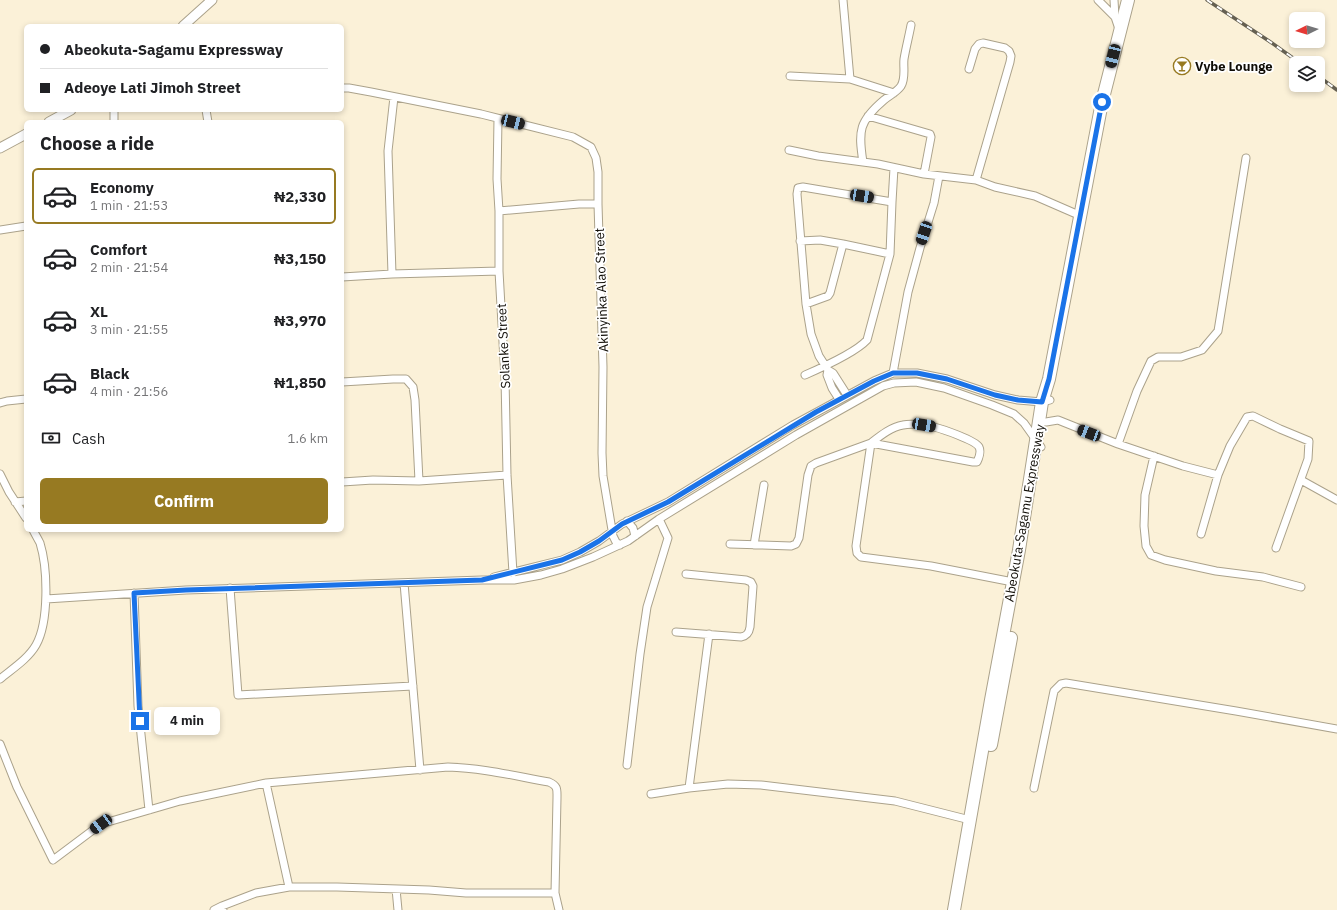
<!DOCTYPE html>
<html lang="en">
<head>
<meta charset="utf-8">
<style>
	:root { --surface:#fff; --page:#f6f6f6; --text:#202124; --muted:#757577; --line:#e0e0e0; --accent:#977a22 }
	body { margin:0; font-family:"IBM Plex Sans",sans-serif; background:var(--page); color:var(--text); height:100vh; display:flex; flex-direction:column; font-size:15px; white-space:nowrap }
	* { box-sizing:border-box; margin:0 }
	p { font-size:13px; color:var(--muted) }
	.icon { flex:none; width:22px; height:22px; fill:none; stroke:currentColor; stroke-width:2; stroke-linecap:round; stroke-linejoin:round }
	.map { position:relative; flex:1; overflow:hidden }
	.details { position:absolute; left:24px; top:120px; width:320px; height:412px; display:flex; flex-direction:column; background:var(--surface); border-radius:6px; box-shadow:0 2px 6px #0003 }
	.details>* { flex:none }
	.hud { position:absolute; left:24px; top:24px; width:320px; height:88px; border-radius:6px; box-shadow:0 2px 6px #0003; display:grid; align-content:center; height:88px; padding:0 16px; background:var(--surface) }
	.needle { width:26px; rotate:265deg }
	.controls { position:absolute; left:1289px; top:12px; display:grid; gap:8px }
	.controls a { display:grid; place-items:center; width:36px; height:36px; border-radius:6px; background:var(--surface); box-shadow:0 2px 6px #0003; font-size:20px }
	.end { position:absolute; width:18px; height:18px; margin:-9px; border:5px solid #1a73e8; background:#fff; box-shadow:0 0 0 2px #fff }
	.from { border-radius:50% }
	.bubble { position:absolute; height:28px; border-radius:6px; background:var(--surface); box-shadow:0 2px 6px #0003; font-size:13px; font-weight:700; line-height:28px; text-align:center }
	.car { position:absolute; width:12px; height:24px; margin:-12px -6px; border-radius:5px; box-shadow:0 0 3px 1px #0007; background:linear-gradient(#222 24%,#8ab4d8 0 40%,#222 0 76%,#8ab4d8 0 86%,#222 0) }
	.hud b { display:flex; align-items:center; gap:14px; height:38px; font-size:15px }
	.hud b+b { border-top:1px solid var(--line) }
	.hud i { width:10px; height:10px; background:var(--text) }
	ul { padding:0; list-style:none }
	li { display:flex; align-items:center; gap:12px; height:56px; margin:0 8px 6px; padding:0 8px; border:2px solid transparent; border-radius:6px }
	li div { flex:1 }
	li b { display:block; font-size:15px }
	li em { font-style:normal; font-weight:700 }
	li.on { border-color:var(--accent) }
	li>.icon { width:36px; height:36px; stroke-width:1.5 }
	h2 { padding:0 16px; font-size:18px; line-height:48px }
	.pay { display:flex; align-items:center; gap:10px; height:44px; padding:0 16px; font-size:15px }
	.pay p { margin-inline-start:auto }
	.primary-button { display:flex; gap:8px; margin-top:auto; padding:8px 16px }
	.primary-button a { flex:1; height:46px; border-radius:6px; background:var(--accent); color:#fff; font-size:16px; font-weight:700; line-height:46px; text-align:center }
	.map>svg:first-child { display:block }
</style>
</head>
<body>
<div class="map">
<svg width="1337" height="910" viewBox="0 0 1337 910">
	<rect width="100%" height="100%" fill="#fbf1d8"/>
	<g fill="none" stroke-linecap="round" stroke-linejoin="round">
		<defs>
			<path id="minor" d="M843,0L850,79
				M1098,0L1115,17
				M1114,0L1115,17L1119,29
				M969,69L975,49L979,44L983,43L1005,48L1009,51L1011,56L1010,62L976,180
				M790,76L850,79L894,93
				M342,88H349L371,92L481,114L573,137L591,147L596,158L598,172V204L603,367L602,453L603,476L613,536L616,542L620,545
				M114,110V122
				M206,110L208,122
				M868,116L930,134L931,137L924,174
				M498,119L497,179L499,211V271L505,378L507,475L513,573
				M789,150L818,156L878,164L924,174L976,180L995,187L1035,196L1081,216
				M863,162C858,131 859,121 884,100C890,95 897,92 901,86C906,78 903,67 904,59C906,47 909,36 911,25
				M499,211L579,204H598
				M0,230L26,226
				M800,241L820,240L843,244L890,254
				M392,274L388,151L394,97
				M342,277L392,274L499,271
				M806,304L828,296L830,293L843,244
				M828,370L833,373L847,395
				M893,373L908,292L920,248L934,203L939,176
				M805,375C821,368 856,352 867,340L890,254L892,202
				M342,382L393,379H406L413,387L415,400L419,481
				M839,399L832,388L827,375L828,370L819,356L811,334L806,304L797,194L798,188L803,187L892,202L894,168
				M0,403L7,401L26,399
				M1046,422L1058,420L1118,444L1183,466L1218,475L1230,446L1247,417L1253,416L1280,429L1309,441L1308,459L1276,548
				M1118,444L1137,391L1151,361L1158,357H1181L1202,350L1218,331L1246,158
				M1154,456L1145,495L1144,526L1146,546L1151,555L1165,560L1216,571L1263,577L1301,587
				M0,474L9,492L26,518
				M1301,480L1337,500
				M342,482L373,480L419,481L507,475
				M15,502L26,501
				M627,521L633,528L635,536
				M1201,534L1218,475
				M730,544L791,546L796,544L799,538L808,475L811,466L816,463L871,443L973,462H977C979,458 981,451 979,447C975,440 942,429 934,427C924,425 912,423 903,425C891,427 880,436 871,443L856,546L857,553L861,557L931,566L1013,582
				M754,545L764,485
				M494,577L562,560L580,552L599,541L622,524L668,502L793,425L874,381L893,373H917L947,379L995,395L1018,400L1042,402L1050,400
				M404,583L420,770
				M230,588L238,695L413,686
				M134,593L138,706L149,810
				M46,599L186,590L482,580H514L541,575L562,569L593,557L628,541L659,519L796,435L883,386L894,383L916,382L944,388L992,405L1014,414L1024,423L1041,447
				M676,632L741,637C747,636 749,633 750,627L753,586L751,582L746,580L686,574
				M0,679C12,669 28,659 36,645C49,622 48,569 40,543C38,539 35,534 33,530
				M0,744L17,787L53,860L101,824L180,801L266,783
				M627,765L640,654L647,607L668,538L659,519
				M689,788L709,634
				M1034,788L1054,691L1061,684L1066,683L1236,711L1337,729
				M651,794L689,788L728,784L761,785L895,801L970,820
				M289,887L266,783L448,767C483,768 515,776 549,782C558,786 557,789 557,798L555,893
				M396,889L398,910
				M214,910L222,906
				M223,910L222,906L256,893L289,887H337L429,890L466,893H555L559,910"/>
			<path id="tertiary" d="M183,26L212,0
				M49,122L71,110
				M0,148L26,134"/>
			<path id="trunk" d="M991,745L1011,638
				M954,910L991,700L1019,550L1042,402L1049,379L1102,102L1128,0"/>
		</defs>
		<use href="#minor" stroke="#aba28b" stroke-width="9"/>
		<use href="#tertiary" stroke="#aba28b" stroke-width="11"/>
		<use href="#trunk" stroke="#aba28b" stroke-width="14"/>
		<use href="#minor" stroke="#fff" stroke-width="7"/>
		<use href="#tertiary" stroke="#fff" stroke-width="9"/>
		<use href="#trunk" stroke="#fff" stroke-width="12"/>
		<defs>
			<path id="rail" d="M1207,0L1269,41L1300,63
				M1318,76L1337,90"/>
		</defs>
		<use href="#rail" stroke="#656052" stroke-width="3.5"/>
		<use href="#rail" stroke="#fff" stroke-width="2" stroke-dasharray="6" stroke-linecap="butt"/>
	</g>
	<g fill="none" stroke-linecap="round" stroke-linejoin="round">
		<path stroke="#1a73e8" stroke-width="5" d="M140,721L134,593L186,590L482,580L562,560L580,552L599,541L622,524L668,502L816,412L874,381L893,373H917L947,379L995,395L1018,400L1042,402L1049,379L1102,102"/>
	</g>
	<defs>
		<symbol id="bar-ring" viewBox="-11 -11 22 22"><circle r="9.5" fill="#fff" stroke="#977a22" stroke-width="1.5"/><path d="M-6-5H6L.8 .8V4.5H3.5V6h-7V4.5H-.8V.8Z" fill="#977a22"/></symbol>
	</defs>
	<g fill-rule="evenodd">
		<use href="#bar-ring" x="1172" y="56" width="20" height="20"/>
	</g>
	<g text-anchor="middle" stroke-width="3.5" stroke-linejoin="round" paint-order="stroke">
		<g font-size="13" font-weight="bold" fill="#0f0c05" stroke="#fff" text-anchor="start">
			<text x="1195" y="71">Vybe Lounge</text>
		</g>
		<g font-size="13" fill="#0f0c05" stroke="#fff">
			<text transform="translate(601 290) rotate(-92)" y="5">Akinyinka Alao Street</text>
			<text transform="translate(503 346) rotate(-93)" y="5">Solanke Street</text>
			<text transform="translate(1024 513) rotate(-80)" y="5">Abeokuta-Sagamu Expressway</text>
		</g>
	</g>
</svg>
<div class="controls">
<a><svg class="needle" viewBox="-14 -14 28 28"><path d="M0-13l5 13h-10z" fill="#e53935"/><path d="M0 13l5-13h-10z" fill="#757577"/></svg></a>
<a><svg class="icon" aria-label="layers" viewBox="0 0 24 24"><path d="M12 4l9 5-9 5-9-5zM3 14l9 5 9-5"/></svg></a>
</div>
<i class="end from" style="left:1102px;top:102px"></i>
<i class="end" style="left:140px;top:721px"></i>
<div class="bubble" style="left:154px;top:707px;width:66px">4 min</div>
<i class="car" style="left:1113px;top:56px;rotate:194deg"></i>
<i class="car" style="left:513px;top:122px;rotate:104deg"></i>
<i class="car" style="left:862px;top:196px;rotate:99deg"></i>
<i class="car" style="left:924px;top:233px;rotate:198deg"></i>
<i class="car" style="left:924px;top:425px;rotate:100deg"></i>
<i class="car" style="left:1089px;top:433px;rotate:291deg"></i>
<i class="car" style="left:101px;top:824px;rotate:234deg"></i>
<div class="hud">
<b><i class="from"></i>Abeokuta-Sagamu Expressway</b>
<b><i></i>Adeoye Lati Jimoh Street</b>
</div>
<section class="details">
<h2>Choose a ride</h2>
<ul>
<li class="on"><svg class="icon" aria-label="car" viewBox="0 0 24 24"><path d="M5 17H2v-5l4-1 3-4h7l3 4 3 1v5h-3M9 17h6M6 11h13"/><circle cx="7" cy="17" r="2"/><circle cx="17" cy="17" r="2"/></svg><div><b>Economy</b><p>1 min · 21:53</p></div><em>₦2,330</em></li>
<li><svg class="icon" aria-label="car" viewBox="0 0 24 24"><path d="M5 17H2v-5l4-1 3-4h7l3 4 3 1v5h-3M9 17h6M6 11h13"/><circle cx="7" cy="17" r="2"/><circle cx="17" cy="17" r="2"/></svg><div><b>Comfort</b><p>2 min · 21:54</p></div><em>₦3,150</em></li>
<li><svg class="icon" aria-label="car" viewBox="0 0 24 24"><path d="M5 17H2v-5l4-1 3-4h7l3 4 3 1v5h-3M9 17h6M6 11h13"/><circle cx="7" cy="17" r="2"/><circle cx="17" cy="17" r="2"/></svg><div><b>XL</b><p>3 min · 21:55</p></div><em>₦3,970</em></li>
<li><svg class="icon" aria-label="car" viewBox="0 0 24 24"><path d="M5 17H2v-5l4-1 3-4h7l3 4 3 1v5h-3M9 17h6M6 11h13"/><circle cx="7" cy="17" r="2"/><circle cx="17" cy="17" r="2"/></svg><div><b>Black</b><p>4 min · 21:56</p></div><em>₦1,850</em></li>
</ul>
<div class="pay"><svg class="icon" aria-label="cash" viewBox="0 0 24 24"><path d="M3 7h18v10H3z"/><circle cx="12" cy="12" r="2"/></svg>Cash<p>1.6 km</p></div>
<div class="primary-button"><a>Confirm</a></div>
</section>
</div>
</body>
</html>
